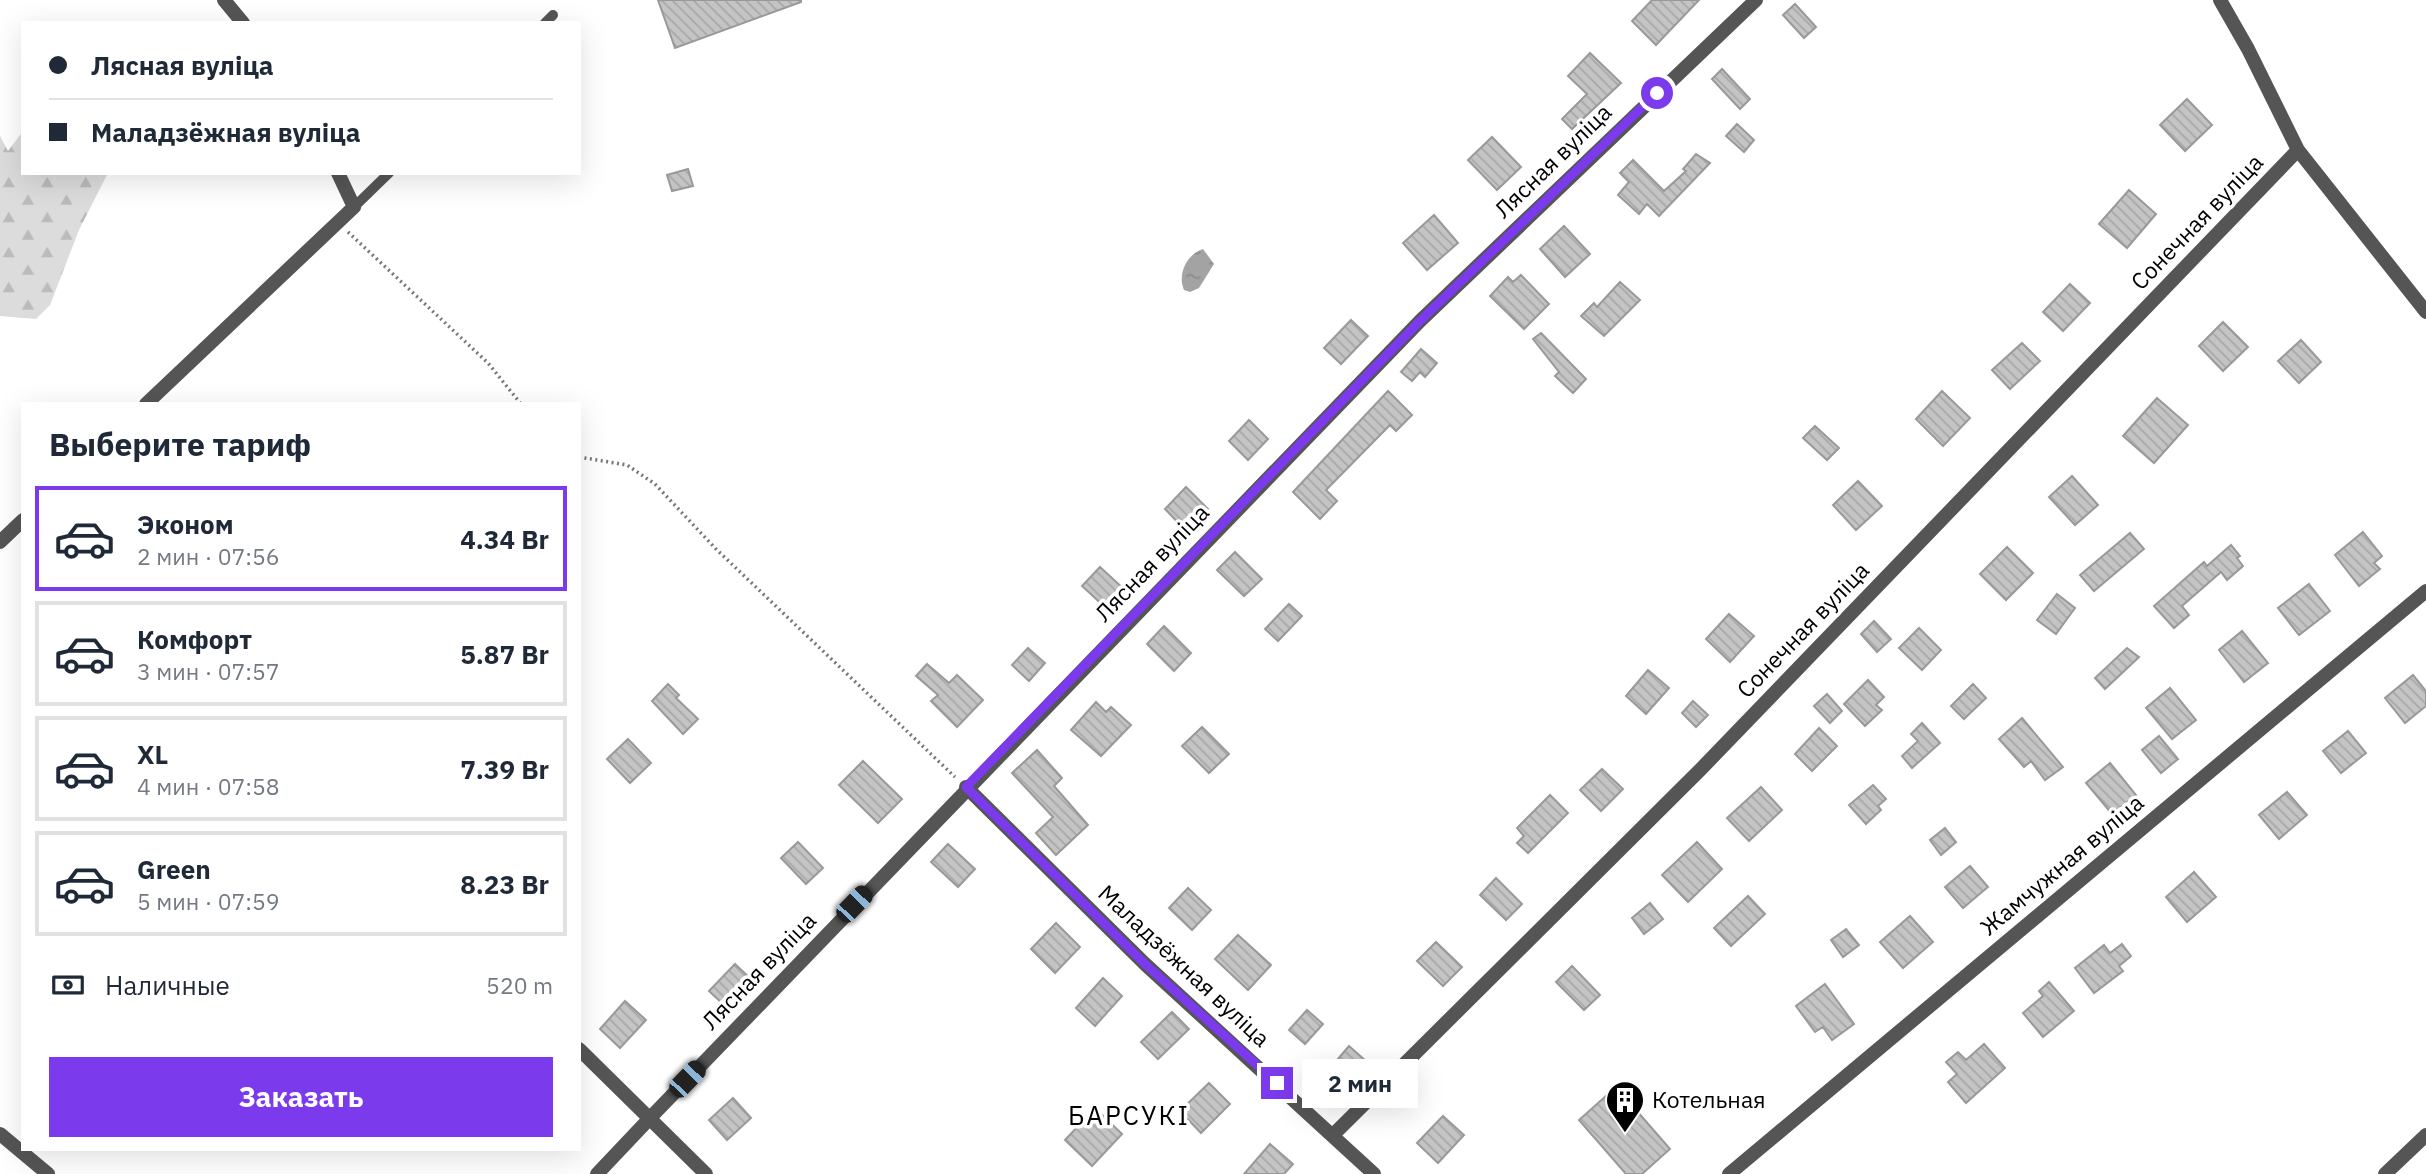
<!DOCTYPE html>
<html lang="ru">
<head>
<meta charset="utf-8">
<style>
	:root { --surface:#fff; --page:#f6f6f7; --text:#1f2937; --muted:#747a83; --line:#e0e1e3; --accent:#7c3aed }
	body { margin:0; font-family:"IBM Plex Sans",sans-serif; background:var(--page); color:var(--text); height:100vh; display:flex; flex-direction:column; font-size:26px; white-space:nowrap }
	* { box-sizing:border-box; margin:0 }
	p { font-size:23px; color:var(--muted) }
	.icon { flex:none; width:38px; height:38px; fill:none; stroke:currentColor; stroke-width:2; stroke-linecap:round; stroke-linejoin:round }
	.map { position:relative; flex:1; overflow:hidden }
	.side { position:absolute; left:21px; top:402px; width:560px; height:749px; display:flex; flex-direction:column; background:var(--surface); border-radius:0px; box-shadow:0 7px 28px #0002 }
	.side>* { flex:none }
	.guide { position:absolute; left:21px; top:21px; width:560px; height:154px; border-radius:0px; box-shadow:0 7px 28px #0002; display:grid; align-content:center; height:154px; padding:0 28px; background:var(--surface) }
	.end { position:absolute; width:32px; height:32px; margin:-16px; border:9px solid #7c3aed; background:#fff; box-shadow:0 0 0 4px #fff }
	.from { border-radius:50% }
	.bubble { position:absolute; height:49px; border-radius:0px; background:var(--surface); box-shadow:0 7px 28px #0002; font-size:23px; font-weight:800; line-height:49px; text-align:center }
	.car { position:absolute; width:21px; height:42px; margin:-21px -10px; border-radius:9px; box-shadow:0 0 5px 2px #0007; background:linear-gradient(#222 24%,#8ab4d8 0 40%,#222 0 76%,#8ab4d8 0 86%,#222 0) }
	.guide b { display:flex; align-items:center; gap:24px; height:66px; font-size:26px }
	.guide b+b { border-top:2px solid var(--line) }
	.guide i { width:18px; height:18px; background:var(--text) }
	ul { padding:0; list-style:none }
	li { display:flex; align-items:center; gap:21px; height:105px; margin:0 14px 10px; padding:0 14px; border:4px solid var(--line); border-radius:0px }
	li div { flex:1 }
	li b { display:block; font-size:26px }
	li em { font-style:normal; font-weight:800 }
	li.on { border-color:var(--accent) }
	li>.icon { width:63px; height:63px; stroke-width:1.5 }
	h2 { padding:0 28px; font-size:32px; line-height:84px }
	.pay { display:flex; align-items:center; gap:18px; height:77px; padding:0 28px; font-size:26px }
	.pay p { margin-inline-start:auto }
	.button { display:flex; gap:14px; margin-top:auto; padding:14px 28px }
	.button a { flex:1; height:80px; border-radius:0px; background:var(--accent); color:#fff; font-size:28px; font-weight:800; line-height:80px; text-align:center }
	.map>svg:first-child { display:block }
</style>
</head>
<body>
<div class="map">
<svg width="2426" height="1174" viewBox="0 0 2426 1174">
	<defs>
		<pattern id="forest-firs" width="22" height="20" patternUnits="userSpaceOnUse" patternTransform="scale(1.75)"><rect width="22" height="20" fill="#dcdcdc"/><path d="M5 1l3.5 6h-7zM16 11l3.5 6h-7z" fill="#bbb"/></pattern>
		<pattern id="water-ripples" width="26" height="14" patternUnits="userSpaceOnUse" patternTransform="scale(1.75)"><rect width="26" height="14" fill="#a3a3a3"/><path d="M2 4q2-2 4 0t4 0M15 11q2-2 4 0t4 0" fill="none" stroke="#8b8b8b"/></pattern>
		<pattern id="building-back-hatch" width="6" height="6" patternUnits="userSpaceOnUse" patternTransform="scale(1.75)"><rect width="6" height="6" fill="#c4c4c4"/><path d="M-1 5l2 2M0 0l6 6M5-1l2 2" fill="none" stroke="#a7a7a7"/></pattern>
	</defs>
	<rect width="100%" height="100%" fill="#fff"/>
	<path fill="url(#forest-firs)" d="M23,131V173H108L79,230L50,305L36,319L0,316V136L8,151Z"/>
	<path fill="url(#water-ripples)" d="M1203,249L1214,264L1199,288L1190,292L1184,290C1177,274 1187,254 1203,249Z"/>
	<path fill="url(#building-back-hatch)" stroke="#999" stroke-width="2" d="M658,0H801V2L675,48Z
		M1652,0H1699L1656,45L1632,21Z
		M1795,4L1816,27L1804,38L1783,15Z
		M1590,53L1621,83L1572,129L1562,119L1587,94L1568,76Z
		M1722,69L1750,99L1740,109L1712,79Z
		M2187,99L2212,125L2185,151L2160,125Z
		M1737,124L1754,140L1744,152L1726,136Z
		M1492,137L1521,167L1497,190L1468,160Z
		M1696,154L1710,163L1659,216L1647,204L1639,214L1618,195L1629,182L1620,173L1633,160L1664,191L1686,171L1683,169Z
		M688,169L693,186L672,191L667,175Z
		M2129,190L2156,214L2127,248L2099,224Z
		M1434,215L1458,243L1427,270L1403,243Z
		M1564,226L1590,254L1565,277L1540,249Z
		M1521,275L1549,304L1524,329L1490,296L1508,277L1513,282Z
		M1620,282L1640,300L1604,336L1581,316L1594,303L1597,307Z
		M2070,284L2090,303L2063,331L2043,312Z
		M1351,320L1368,336L1341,364L1324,348Z
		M2223,322L2248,347L2223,371L2199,346Z
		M1541,333L1586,379L1573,393L1555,376L1559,372L1533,339Z
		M2301,340L2321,362L2299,383L2278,361Z
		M2022,343L2040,361L2010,389L1992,370Z
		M1421,349L1437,363L1425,377L1420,372L1412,381L1401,372Z
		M1388,391L1412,415L1396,431L1390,425L1326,490L1337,501L1320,519L1293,492Z
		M1942,391L1970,418L1943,446L1916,419Z
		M2157,398L2188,425L2154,463L2123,436Z
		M1249,420L1268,439L1248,460L1229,441Z
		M1815,426L1839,448L1827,460L1803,438Z
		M2072,476L2098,505L2075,525L2049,497Z
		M1858,481L1882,506L1856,530L1833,505Z
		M1186,487L1208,509L1186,531L1165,509Z
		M2363,532L2382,556L2374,563L2380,569L2359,586L2335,555Z
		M2130,533L2144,549L2094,591L2080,575Z
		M2231,545L2240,556L2237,558L2243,566L2227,580L2221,572L2182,606L2189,615L2174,628L2154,606L2204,562L2207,566Z
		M2007,547L2033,573L2006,600L1980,574Z
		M1235,552L1262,579L1244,596L1217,570Z
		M1100,567L1125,590L1107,609L1082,586Z
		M2309,584L2330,611L2299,635L2278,608Z
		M2057,594L2075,608L2056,634L2037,620Z
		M1289,604L1302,616L1278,641L1265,629Z
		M1729,614L1754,636L1730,662L1706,639Z
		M1874,621L1891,639L1877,652L1861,634Z
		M1164,626L1191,653L1174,671L1147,644Z
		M1919,628L1941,650L1922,670L1899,648Z
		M2242,631L2268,663L2244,682L2219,650Z
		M1028,648L1045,663L1029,681L1012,665Z
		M2127,648L2139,657L2105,689L2095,678Z
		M927,664L949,683L957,675L983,700L957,727L931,701L938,695L916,676Z
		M1648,670L1669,688L1646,714L1626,696Z
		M2413,675L2426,691V706L2405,723L2385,698Z
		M1868,680L1884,697L1876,705L1882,710L1865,726L1844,704Z
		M668,684L679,695L676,698L698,719L683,734L652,701Z
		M1973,684L1986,698L1964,719L1951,706Z
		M2170,688L2196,720L2172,739L2146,708Z
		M1827,694L1842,711L1830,723L1814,706Z
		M1693,701L1708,715L1696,727L1682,713Z
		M1096,702L1106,712L1111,707L1131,725L1101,756L1071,730Z
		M2022,718L2063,767L2045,780L2031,761L2024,767L1999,739Z
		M1922,723L1940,743L1912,768L1902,756L1918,741L1911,734Z
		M1202,727L1229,754L1209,773L1182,746Z
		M1819,728L1837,746L1812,771L1795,754Z
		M2348,731L2366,753L2341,773L2323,751Z
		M2159,736L2178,759L2161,773L2142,750Z
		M628,739L651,763L630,783L607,759Z
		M1037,750L1062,778L1054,786L1088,825L1056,855L1036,833L1053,817L1012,773Z
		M863,761L902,799L878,823L839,785Z
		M2110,763L2136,795L2112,814L2086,783Z
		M1602,769L1623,789L1601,811L1580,790Z
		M1873,785L1886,799L1878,806L1881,810L1866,824L1849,805Z
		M1761,787L1782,810L1749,841L1727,818Z
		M2287,792L2307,815L2279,839L2259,815Z
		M1550,795L1568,813L1528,853L1517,843L1524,836L1517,828Z
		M1945,828L1956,842L1941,855L1930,840Z
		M798,842L823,868L806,884L781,858Z
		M1697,842L1722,869L1688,902L1662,875Z
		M948,844L975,869L958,887L931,862Z
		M1970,866L1988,887L1963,908L1945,887Z
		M2194,872L2216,897L2187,922L2166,897Z
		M1496,878L1522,904L1506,920L1480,895Z
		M1188,888L1211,910L1192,930L1169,908Z
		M1748,896L1765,914L1731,946L1714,928Z
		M1650,903L1663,919L1644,934L1632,918Z
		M1910,916L1933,942L1903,968L1880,942Z
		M1056,923L1080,947L1055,973L1031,949Z
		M1846,929L1859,945L1843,957L1831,940Z
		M1238,935L1271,965L1248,990L1215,959Z
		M1436,942L1462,967L1443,986L1417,961Z
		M2122,944L2131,956L2119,966L2123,971L2094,993L2075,968L2104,945L2110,953Z
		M735,964L751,979L725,1006L709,991Z
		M1572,966L1600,995L1584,1010L1556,982Z
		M1103,978L1122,996L1095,1026L1076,1008Z
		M2049,982L2074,1011L2043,1037L2023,1013L2043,996L2039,991Z
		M1825,984L1854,1024L1832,1040L1823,1027L1815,1032L1796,1006Z
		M625,1001L646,1020L620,1048L600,1029Z
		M1307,1010L1323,1024L1305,1044L1289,1030Z
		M1172,1012L1189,1029L1158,1059L1141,1042Z
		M1984,1044L2005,1068L1966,1103L1948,1082L1957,1074L1946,1062L1958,1052L1966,1060Z
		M1349,1046L1375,1069L1358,1089L1332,1066Z
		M1209,1083L1230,1104L1201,1133L1180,1111Z
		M1616,1087L1670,1149L1642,1174H1626L1579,1120Z
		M733,1098L751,1118L727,1140L709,1120Z
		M1095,1108L1122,1134L1092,1166L1065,1140Z
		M1443,1116L1464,1135L1438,1163L1417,1143Z
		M1270,1144L1293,1164L1284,1174H1244Z"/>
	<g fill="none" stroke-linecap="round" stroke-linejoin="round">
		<path stroke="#777" stroke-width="3.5" stroke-dasharray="2 3.5" stroke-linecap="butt" d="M348,232L488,363L521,404
			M579,457L627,465L655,484L716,549L955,777"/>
		<path stroke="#555" stroke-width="10" d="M545,23L553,15
			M354,207L389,173"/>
		<path stroke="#555" stroke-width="14" d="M224,0L243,23
			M2220,0L2248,49L2298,150L2426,312
			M146,404L354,207L338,173
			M0,542L23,520
			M966,787L1145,964L1374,1174
			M579,1049L706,1174
			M0,1134L48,1174
			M1334,1134L1701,769L2298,150
			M597,1174L650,1118
			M1729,1174L2426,591
			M2385,1174L2426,1135"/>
		<path stroke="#555" stroke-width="14" d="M650,1118L1420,321L1756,0"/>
	</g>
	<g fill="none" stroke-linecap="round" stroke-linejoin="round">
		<path stroke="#7c3aed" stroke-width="9" d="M1277,1083L1145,964L966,787L1420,321L1657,93"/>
	</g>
	<defs>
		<symbol id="building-pin" viewBox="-11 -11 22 30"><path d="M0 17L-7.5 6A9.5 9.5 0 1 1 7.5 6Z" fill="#000" stroke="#fff"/><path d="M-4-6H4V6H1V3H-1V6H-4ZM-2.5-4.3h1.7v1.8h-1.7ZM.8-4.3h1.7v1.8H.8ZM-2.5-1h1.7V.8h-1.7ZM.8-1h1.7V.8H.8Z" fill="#fff"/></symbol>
	</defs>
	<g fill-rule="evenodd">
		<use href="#building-pin" x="1603" y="1078" width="44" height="60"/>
	</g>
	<g text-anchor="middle" stroke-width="7" stroke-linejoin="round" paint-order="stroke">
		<g font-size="23" fill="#000" stroke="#fff">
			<text transform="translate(1553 161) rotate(-44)" y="8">Лясная вуліца</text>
			<text transform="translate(2197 222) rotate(-46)" y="8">Сонечная вуліца</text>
			<text transform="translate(1152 563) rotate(-46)" y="8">Лясная вуліца</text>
			<text transform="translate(1803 630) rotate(-46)" y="8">Сонечная вуліца</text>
			<text transform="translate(2062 865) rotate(-40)" y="8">Жамчужная вуліца</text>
			<text transform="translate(1184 966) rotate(43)" y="8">Маладзёжная вуліца</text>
			<text transform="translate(759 971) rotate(-46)" y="8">Лясная вуліца</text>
		</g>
		<g font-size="23" fill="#000" stroke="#fff" text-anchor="start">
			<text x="1652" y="1108">Котельная</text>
		</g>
		<g font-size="26" letter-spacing="2" fill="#000" stroke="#fff">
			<text x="1129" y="1125">БАРСУКІ</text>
		</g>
	</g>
</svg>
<i class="end from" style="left:1657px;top:93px"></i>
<i class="end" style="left:1277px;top:1083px"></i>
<div class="bubble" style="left:1302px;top:1059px;width:116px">2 мин</div>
<i class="car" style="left:854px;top:904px;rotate:44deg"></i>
<i class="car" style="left:687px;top:1079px;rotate:44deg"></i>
<div class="guide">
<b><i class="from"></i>Лясная вуліца</b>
<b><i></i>Маладзёжная вуліца</b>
</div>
<section class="side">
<h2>Выберите тариф</h2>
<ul>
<li class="on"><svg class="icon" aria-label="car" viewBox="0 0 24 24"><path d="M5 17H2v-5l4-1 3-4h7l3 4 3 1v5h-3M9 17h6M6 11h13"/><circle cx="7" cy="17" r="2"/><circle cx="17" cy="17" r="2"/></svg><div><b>Эконом</b><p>2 мин · 07:56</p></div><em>4.34 Br</em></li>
<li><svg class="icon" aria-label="car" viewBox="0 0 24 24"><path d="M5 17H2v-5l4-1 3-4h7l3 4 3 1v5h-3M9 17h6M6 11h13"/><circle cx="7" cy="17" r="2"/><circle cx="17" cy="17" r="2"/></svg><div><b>Комфорт</b><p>3 мин · 07:57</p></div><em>5.87 Br</em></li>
<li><svg class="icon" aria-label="car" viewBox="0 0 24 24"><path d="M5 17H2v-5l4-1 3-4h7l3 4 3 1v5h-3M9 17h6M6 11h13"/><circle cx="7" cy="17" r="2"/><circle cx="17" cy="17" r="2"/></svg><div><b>XL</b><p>4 мин · 07:58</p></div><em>7.39 Br</em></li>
<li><svg class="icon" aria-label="car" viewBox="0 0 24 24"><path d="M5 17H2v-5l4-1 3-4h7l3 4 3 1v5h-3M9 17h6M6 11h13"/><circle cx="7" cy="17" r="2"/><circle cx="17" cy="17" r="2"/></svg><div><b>Green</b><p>5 мин · 07:59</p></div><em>8.23 Br</em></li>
</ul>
<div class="pay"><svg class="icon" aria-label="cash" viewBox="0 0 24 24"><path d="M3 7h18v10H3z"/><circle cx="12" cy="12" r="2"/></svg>Наличные<p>520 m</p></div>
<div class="button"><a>Заказать</a></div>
</section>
</div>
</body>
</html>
